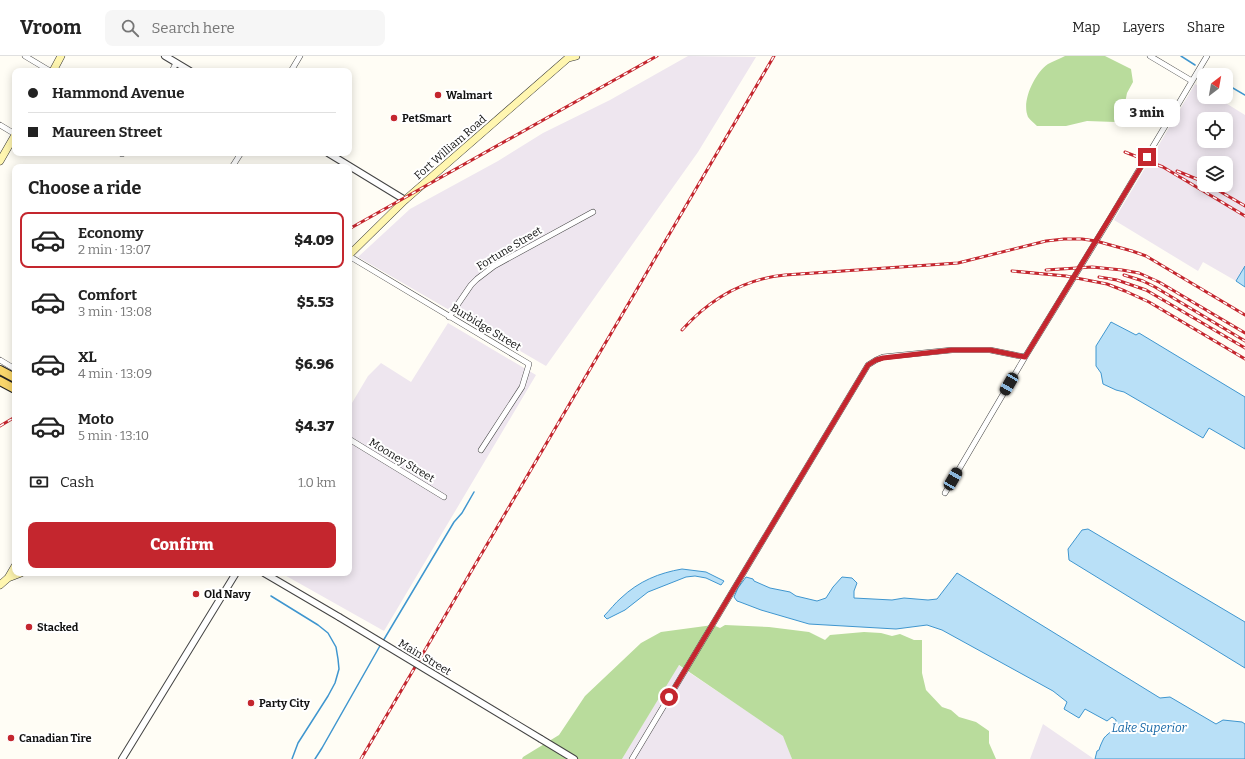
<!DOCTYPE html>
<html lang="en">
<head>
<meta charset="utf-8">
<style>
	:root { --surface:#fff; --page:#f6f6f6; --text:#222; --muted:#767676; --line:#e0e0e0; --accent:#c4262e }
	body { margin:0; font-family:Bitter,serif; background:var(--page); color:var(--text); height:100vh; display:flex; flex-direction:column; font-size:15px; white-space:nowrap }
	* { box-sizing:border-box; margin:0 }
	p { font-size:13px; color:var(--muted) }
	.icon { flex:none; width:22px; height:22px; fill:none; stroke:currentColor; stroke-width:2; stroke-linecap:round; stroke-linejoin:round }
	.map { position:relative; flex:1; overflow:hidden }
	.panel { position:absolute; left:12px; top:108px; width:340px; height:412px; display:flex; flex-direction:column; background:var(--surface); border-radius:8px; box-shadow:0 2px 10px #0003 }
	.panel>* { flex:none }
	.hud { position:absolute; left:12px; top:12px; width:340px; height:88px; border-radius:8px; box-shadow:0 2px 10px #0003; display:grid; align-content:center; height:88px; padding:0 16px; background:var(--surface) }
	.needle { width:26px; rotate:31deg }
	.buttons { position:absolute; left:1197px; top:12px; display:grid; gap:8px }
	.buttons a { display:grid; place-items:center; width:36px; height:36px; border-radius:8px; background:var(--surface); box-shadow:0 2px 10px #0003; font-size:20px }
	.end { position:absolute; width:18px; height:18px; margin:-9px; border:5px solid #c4262e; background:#fff; box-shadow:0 0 0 2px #fff }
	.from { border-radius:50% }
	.bubble { position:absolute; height:28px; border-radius:8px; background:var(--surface); box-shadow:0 2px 10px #0003; font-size:13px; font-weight:800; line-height:28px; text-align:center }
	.car { position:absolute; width:12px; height:24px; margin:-12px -6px; border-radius:5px; box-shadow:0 0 3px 1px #0007; background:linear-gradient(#222 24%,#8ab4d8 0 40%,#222 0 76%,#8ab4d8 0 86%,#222 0) }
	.hud b { display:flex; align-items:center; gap:14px; height:38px; font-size:15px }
	.hud b+b { border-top:1px solid var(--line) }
	.hud i { width:10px; height:10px; background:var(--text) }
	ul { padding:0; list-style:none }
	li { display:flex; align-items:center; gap:12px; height:56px; margin:0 8px 6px; padding:0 8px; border:2px solid transparent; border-radius:8px }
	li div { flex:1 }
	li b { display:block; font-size:15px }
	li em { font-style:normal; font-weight:800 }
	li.active { border-color:var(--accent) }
	li>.icon { width:36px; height:36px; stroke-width:1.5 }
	h2 { padding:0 16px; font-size:18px; line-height:48px }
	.pay { display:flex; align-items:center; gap:10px; height:44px; padding:0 16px; font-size:15px }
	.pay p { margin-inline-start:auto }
	.primary-button { display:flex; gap:8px; margin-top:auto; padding:8px 16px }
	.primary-button a { flex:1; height:46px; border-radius:8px; background:var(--accent); color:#fff; font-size:16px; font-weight:800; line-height:46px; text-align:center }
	header { display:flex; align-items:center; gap:24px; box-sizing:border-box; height:56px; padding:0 20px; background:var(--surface); border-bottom:1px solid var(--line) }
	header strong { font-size:19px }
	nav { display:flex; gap:22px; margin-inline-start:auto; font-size:14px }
	.search { width:280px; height:36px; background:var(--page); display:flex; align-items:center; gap:10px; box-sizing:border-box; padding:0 14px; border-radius:8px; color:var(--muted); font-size:15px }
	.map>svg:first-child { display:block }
</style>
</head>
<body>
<header>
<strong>Vroom</strong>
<div class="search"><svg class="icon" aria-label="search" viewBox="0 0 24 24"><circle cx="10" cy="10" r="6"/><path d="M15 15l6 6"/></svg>Search here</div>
<nav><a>Map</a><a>Layers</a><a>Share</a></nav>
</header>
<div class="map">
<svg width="1245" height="703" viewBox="0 0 1245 703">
	<rect width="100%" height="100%" fill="#fffdf5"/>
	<path fill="#eee6ef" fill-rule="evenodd" d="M688,0L756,1L698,96L546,310L358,201L410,153L498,105L543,77L610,44Z
		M1195,28L1204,33V41H1216L1245,59V210L1236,225L1203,206L1198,215L1114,164ZM1204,63H1226V85H1204ZM1204,107H1226V129H1204Z
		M448,267L536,319L384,575L281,517H349V352L368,320L381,307L411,326Z
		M678,609L784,680L792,703H622Z
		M1043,668L1094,703H1030Z"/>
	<path fill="#b9dc9c" d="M1065,0H1105L1131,13L1133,26L1127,37L1123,57L1120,63L1115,66L1087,65L1066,70H1037C1034,67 1030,64 1028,61C1021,45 1035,17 1048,8C1053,5 1060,3 1065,0Z
		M713,569L720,572L725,569L769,571L809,576L825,584L830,579L864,576L881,577L892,580L900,578L914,584H922V617L926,634L942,651L951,654L959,661L976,666L989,675V687L996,703H792L783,680L679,609L622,703H522L523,701L559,679L585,640L641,587L661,576Z"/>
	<path fill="#b9e0f7" stroke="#3f96cf" d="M1245,210V231L1236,225Z
		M1111,266L1136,279L1139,277L1245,341V393L1209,372L1203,382L1124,336L1116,334L1103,328L1101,317L1096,310V290Z
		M1088,473L1245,566V612L1069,504L1068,493L1082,474Z
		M682,513L706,516L724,525L721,529L706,522L695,520L686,521L648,536L625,554L607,563L604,560C610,554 615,547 621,542C639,525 659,517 682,513Z
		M957,517L1160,642L1170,641L1216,668L1223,664L1242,666L1245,668V703H1095L1097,695L1099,694C1100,690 1102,686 1104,682C1109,676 1117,673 1116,664L1112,661L1107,665L1085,653L1079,662L1064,653L1067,646L1053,635L942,574L927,569L896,573L809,568L761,554L740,546L737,545L734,541L738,532L746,521L753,523L754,525L770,532L790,536L796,540L817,545L826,542L833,531L842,521L852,522L857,527L854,535V542L892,544L904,542L928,544L937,543Z"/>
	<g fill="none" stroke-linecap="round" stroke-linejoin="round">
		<path stroke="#3f96cf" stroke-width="1.5" d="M1181,0L1195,9
			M1205,15L1212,19
			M1226,28L1245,39
			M271,540L318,569L328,577L336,591L338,603L339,613L335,627L328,640L298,687L292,703
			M383,585L454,466L462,457L474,436
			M315,703L322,692L381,588"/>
		<defs>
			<path id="minor" d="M25,0L50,15
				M1150,0L1192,25
				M172,15L176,7
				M291,15L300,0
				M0,69L15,78
				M122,98V97
				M232,111L241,97
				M349,200L529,308L522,331L481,394
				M449,261L471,229L477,223L494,210L593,156
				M0,304L15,313
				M349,383L444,441
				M945,437L1025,301L1109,164L1207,0
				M632,703L868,309L876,304L883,301L952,294H990L1025,301"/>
			<path id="tertiary" d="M165,0L190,15
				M328,97L405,144
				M264,517L339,561
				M541,683L574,703
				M122,703L236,517"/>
			<path id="secondary" d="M53,15L61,0
				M0,105L15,79
				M349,199L405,144L568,2L576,0
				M8,522L21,517
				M0,529L8,522L15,510"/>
			<path id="primary" d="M0,314L15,322
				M0,325L15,333"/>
		</defs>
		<use href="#minor" stroke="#444" stroke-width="6"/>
		<use href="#tertiary" stroke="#444" stroke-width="8"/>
		<use href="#secondary" stroke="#333" stroke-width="8"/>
		<use href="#primary" stroke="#222" stroke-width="10"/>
		<use href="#minor" stroke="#fff" stroke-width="5"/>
		<use href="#tertiary" stroke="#fff" stroke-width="6"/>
		<use href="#secondary" stroke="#fff6b0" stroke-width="7"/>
		<use href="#primary" stroke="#f9d66b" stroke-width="8"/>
		<defs>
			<path id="rail" d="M1125,96L1163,111L1245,160
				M1177,115L1204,126
				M1209,129L1245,150
				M349,173L657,0
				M1046,214L1092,211L1122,214L1139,217L1159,226L1245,277
				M1012,215L1066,220L1107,228L1125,235L1149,246L1245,303
				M1124,219L1143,225L1155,231L1245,285
				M1099,221L1117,224L1146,234L1245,292
				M682,274C709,244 744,223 785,219L958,207L1046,185L1064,183H1082L1096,185L1132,195L1146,200L1245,259
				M0,370L15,361
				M361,703L774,0"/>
		</defs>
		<use href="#rail" stroke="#c4262e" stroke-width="3"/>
		<use href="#rail" stroke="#fff" stroke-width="1.5" stroke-dasharray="4.5" stroke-linecap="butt"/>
		<defs>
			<path id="tertiary-bridge" d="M339,561L541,683"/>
		</defs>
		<use href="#tertiary-bridge" stroke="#444" stroke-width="8" stroke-linecap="butt"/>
		<use href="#tertiary-bridge" stroke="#fff" stroke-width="6"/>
	</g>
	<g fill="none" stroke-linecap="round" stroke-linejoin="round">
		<path stroke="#c4262e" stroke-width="5" d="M669,641L868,309L876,304L883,302L952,294H990L1025,301L1147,101"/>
	</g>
	<g fill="#c4262e" stroke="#fff" stroke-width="1.5">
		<circle cx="438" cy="39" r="4"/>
		<circle cx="394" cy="62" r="4"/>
		<circle cx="196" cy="538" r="4"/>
		<circle cx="29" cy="571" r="4"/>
		<circle cx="251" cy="647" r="4"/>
		<circle cx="11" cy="682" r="4"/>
	</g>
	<g text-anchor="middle" stroke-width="4" stroke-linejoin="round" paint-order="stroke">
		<g font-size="11" font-weight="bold" fill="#111" stroke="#fff" text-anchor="start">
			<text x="446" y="43">Walmart</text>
			<text x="402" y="66">PetSmart</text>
			<text x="204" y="542">Old Navy</text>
			<text x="37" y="575">Stacked</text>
			<text x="259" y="651">Party City</text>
			<text x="19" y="686">Canadian Tire</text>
		</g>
		<g font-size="11" fill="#111" stroke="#fff">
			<text transform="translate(450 91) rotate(-41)" y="4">Fort William Road</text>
			<text transform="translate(509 192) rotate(-31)" y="4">Fortune Street</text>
			<text transform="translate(486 271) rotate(31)" y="4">Burbidge Street</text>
			<text transform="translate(402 404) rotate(31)" y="4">Mooney Street</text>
			<text transform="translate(425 601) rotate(31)" y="4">Main Street</text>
		</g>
		<g font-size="12" font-style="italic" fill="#1768a6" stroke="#fff">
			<text x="1149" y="676">Lake Superior</text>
		</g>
	</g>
</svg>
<div class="buttons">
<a><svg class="needle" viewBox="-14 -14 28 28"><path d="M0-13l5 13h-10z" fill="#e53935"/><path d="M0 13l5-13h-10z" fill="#767676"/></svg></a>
<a><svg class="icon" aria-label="locate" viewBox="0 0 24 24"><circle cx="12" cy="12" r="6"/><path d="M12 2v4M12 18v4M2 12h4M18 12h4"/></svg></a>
<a><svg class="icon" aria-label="layers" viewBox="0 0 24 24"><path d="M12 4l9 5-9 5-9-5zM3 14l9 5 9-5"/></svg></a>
</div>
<i class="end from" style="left:669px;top:641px"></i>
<i class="end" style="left:1147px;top:101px"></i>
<div class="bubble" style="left:1114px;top:43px;width:66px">3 min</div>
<i class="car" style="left:1009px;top:328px;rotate:210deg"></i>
<i class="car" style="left:953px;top:423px;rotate:30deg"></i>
<div class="hud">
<b><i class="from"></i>Hammond Avenue</b>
<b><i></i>Maureen Street</b>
</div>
<section class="panel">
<h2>Choose a ride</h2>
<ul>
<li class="active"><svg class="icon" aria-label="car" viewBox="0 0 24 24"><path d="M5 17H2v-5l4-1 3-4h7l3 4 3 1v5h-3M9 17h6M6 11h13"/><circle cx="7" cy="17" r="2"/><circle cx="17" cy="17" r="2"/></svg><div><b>Economy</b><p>2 min · 13:07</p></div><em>$4.09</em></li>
<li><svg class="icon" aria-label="car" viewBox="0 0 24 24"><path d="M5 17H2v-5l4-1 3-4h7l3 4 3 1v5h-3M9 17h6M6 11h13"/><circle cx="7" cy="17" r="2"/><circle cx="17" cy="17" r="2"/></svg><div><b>Comfort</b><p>3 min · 13:08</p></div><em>$5.53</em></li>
<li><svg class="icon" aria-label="car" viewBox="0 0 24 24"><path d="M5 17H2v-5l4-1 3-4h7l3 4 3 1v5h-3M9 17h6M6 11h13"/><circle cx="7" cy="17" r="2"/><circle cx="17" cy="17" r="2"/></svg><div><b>XL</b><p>4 min · 13:09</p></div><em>$6.96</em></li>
<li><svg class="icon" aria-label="car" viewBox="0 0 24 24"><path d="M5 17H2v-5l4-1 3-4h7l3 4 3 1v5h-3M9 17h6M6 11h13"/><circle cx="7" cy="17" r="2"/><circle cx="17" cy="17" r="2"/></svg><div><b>Moto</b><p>5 min · 13:10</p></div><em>$4.37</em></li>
</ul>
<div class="pay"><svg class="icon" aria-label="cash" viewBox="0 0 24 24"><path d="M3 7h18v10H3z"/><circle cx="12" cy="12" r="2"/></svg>Cash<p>1.0 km</p></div>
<div class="primary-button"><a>Confirm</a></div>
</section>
</div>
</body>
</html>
